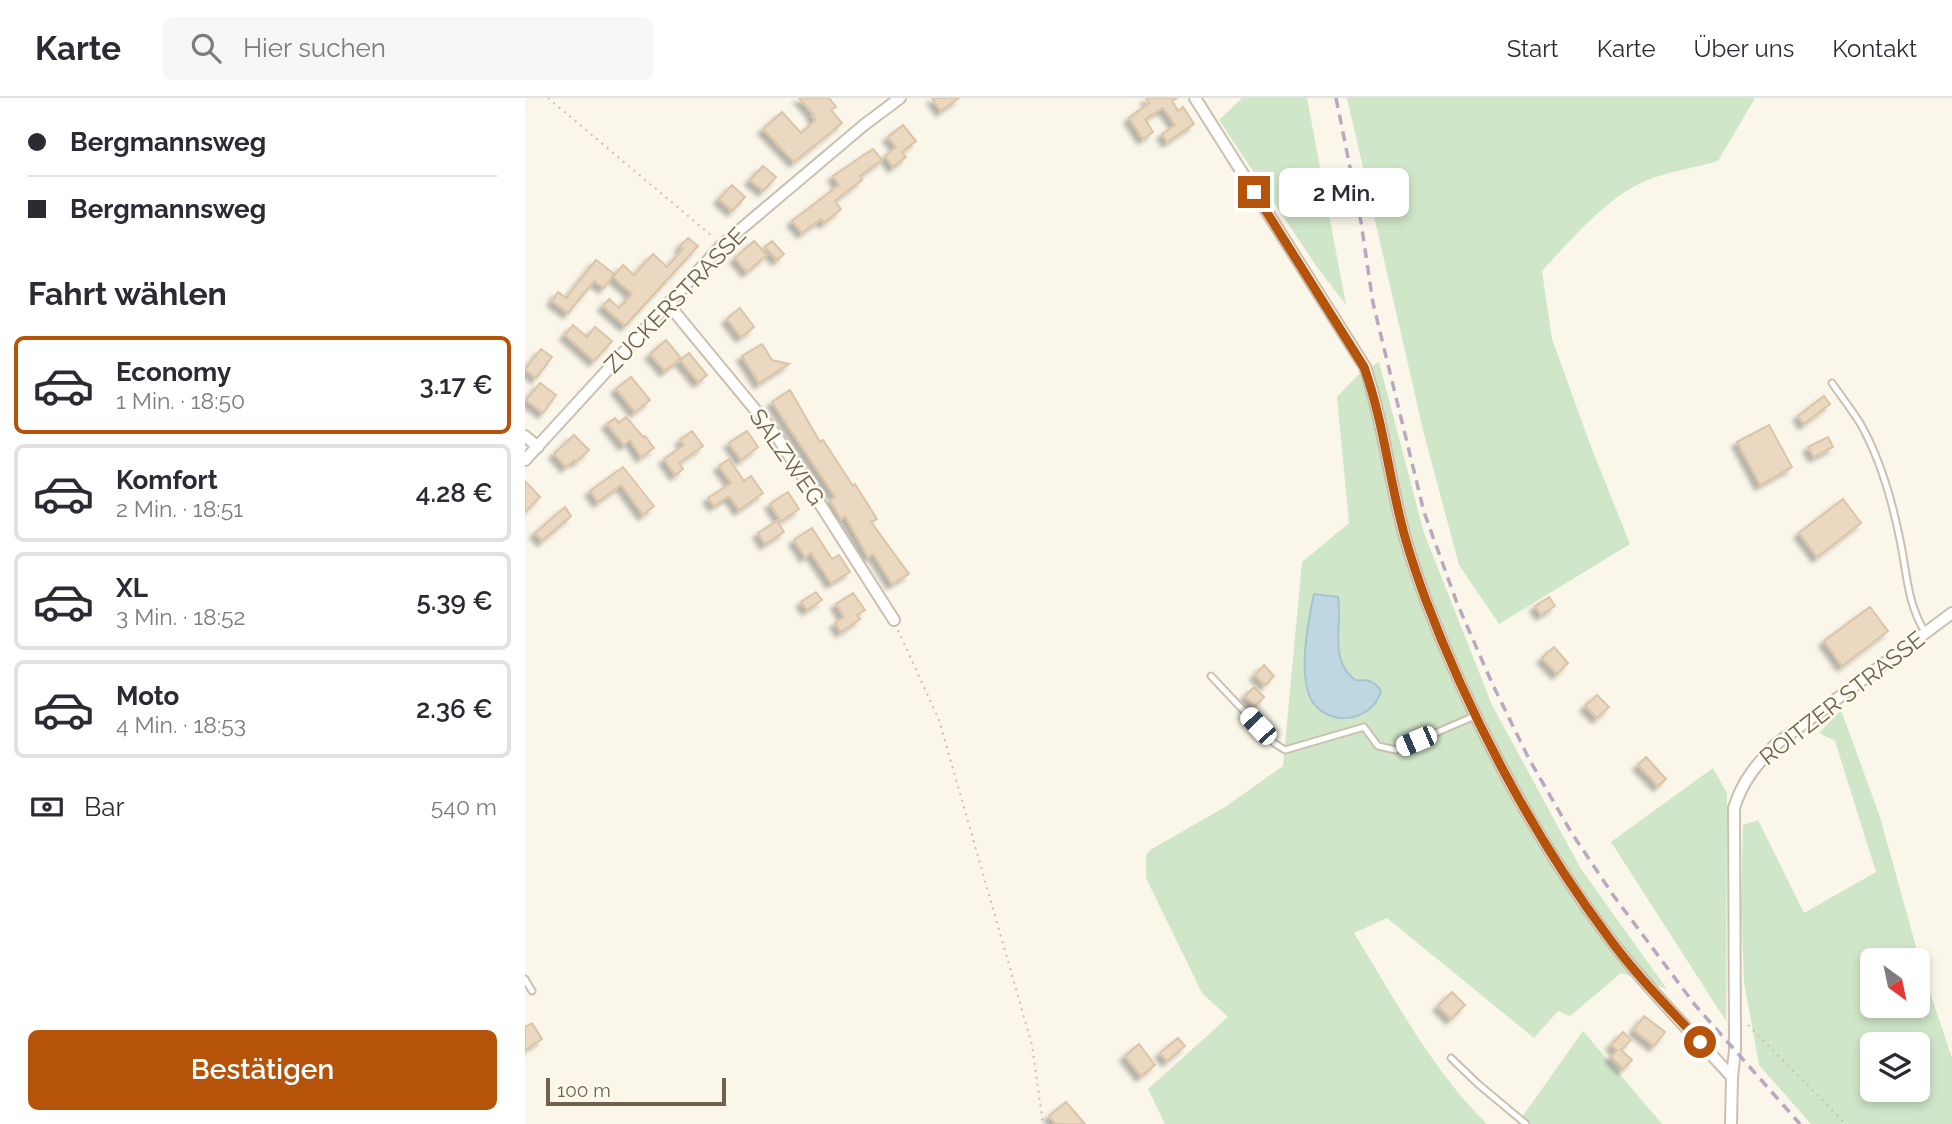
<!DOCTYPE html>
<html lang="de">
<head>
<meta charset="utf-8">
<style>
	:root { --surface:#fff; --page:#f7f7f7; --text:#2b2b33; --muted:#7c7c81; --line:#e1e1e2; --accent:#b45309 }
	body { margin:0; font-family:Raleway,sans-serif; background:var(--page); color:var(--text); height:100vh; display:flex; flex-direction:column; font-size:26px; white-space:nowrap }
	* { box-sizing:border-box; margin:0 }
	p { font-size:23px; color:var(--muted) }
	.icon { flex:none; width:38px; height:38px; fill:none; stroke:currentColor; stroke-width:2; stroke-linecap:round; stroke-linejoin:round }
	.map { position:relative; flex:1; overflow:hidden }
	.drawer { display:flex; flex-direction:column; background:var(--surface); width:525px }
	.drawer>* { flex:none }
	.banner { display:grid; align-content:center; height:154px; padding:0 28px; background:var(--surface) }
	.needle { width:46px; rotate:147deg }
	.controls { position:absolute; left:1335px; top:850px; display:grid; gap:14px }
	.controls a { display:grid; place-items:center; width:70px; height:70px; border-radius:10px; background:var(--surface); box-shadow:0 4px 10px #0003; font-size:35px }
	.scale { position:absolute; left:21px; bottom:18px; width:180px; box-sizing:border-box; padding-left:7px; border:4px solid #71614f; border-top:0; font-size:19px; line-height:24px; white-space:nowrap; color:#71614f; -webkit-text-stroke:5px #fdfaee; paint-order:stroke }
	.end { position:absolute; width:32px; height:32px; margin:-16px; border:9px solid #b45309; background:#fff; box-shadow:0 0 0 4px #fff }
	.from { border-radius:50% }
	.bubble { position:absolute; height:49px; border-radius:10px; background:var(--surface); box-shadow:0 4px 10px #0003; font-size:23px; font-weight:600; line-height:49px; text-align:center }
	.car { position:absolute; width:21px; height:42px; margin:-21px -10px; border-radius:9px; box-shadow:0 0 5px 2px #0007; background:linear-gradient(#fff 24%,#345 0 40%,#fff 0 76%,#345 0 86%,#fff 0) }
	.banner b { display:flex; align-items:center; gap:24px; height:66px; font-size:26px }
	.banner b+b { border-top:2px solid var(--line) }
	.banner i { width:18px; height:18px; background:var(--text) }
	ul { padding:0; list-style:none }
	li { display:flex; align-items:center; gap:21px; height:98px; margin:0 14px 10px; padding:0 14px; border:4px solid var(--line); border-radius:10px }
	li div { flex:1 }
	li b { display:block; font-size:26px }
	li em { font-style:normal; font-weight:600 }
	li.current { border-color:var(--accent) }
	li>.icon { width:63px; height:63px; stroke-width:1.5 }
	h2 { padding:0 28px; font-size:32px; line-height:84px }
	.pay { display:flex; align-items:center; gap:18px; height:77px; padding:0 28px; font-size:26px }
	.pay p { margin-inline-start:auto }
	.primary-button { display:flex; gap:14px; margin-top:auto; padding:14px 28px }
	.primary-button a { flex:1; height:80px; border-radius:10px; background:var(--accent); color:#fff; font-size:28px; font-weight:600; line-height:80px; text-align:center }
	header { display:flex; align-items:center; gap:42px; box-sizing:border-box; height:98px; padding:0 35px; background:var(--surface); border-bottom:2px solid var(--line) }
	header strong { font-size:33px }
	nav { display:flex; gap:38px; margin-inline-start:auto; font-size:24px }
	.search { width:490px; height:63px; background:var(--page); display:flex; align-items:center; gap:18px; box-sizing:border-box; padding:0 24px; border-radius:10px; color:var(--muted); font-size:26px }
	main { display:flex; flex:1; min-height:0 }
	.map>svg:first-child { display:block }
</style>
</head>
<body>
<header>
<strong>Karte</strong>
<div class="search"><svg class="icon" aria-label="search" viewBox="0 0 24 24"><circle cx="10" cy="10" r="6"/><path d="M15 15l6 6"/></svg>Hier suchen</div>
<nav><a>Start</a><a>Karte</a><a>Über uns</a><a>Kontakt</a></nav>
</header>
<main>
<section class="drawer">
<div class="banner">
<b><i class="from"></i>Bergmannsweg</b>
<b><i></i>Bergmannsweg</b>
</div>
<h2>Fahrt wählen</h2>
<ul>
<li class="current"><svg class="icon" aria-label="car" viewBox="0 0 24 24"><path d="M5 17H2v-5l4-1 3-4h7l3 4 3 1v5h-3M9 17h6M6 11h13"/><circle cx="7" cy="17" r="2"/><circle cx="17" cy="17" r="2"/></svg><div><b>Economy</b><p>1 Min. · 18:50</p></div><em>3.17 €</em></li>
<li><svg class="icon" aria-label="car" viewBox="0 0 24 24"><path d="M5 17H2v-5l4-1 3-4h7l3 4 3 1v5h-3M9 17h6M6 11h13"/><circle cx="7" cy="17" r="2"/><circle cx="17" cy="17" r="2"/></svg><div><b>Komfort</b><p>2 Min. · 18:51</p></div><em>4.28 €</em></li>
<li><svg class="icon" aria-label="car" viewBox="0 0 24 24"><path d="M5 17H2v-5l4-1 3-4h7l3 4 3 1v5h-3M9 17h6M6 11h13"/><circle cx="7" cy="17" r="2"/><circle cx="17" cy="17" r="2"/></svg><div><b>XL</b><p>3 Min. · 18:52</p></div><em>5.39 €</em></li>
<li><svg class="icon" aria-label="car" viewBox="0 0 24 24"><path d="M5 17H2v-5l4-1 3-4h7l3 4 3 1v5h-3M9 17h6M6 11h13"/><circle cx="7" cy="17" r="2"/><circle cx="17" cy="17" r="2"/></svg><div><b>Moto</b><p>4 Min. · 18:53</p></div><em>2.36 €</em></li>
</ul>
<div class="pay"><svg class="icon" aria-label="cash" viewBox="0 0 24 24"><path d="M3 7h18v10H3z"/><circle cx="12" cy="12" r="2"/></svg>Bar<p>540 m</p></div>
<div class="primary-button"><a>Bestätigen</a></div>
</section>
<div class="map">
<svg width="1427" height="1026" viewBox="0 0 1427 1026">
	<defs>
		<filter id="shadow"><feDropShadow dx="-5" dy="5" stdDeviation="2" flood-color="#0004"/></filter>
	</defs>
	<rect width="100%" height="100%" fill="#faf6e9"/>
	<path fill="#d0e6c8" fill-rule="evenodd" d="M717,0H782L821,207L792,169L694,22Z
		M822,0H1230L1193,63C1169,70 1142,74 1120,83C1081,100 1045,143 1017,173L1027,241L1065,346L1105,446L974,526L934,467L899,336Z
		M854,264L899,435L967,607L1056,771L1142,891L1096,875L1045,918L1033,913L1009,940L862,820L829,835C869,900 907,972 962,1026H640L623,991L703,919L677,895L621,780V757L625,752L700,709L758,668L777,464L824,425L812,299L833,277Z
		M1316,612L1355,719L1398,874L1427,960V1026H1286L1234,967L1219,884L1216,808L1218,727L1233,722L1279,815L1351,774L1310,643L1294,635ZM1348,863H1393V908H1348ZM1348,947H1393V992H1348Z
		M1188,670L1202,695L1201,923L1086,744Z
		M1058,933L1137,1026H992Z"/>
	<path fill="#bfd7e1" stroke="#a7c4d2" stroke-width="2" d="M789,496L813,499C818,528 803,561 830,582C843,582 849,582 856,593C846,628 794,630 783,594C775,567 783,523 789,496Z"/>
	<path fill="#ead8c1" stroke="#dcc4a6" stroke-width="2" filter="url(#shadow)" d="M274,0H304L311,9L306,12L317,25L269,64L238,31L257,14L276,35L291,22L287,18L289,17Z
		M407,0H434L416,13Z
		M621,0H652L647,3L653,13L658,9L669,26L642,44L637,36L650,27L638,10L620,21L628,34L618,41L604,20L624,5Z
		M378,27L391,43L377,54L381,59L368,69L360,58L371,49L363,39Z
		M348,51L357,62L335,78L337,82L310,103L316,111L299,125L296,121L277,135L267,123L314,87L308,78Z
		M238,68L251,79L238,93L225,82Z
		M207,87L220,99L207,113L194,101Z
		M163,140L173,148L100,228L78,208L84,201L94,210L107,196L88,179L98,167L109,177L128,156L142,169L158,151L155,148Z
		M229,143L242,157L222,174L210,160Z
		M247,143L259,156L252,162L240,149Z
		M71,162L89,176L79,190L69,183L43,215L27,203L33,194L41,200Z
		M215,210L229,229L216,239L202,221Z
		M48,227L62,239L70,229L87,243L69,263L40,237Z
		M141,242L156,260L140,273L125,256Z
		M237,246L247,262L264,266L234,285L217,258Z
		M16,251L27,259L11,280L0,272Z
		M164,255L182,277L173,284L155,262Z
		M106,279L125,302L110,314L91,291Z
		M15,285L31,297L18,315L1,302Z
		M265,292L295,344L298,342L328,388L330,386L352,421L346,424L384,476L367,486L348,456L343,459L320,418L316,421L305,402L310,399L247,304Z
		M1299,298L1305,306L1279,326L1273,318Z
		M101,319L118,339L120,338L129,350L116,359L105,342L99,347L82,326L90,320L94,325Z
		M1244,327L1267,369L1235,387L1212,344Z
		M167,333L178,348L154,365L158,371L150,377L139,361L159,347L155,342Z
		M222,333L233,349L216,362L204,345Z
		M49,337L64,352L51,364L49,362L41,369L29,356Z
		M1303,339L1308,349L1289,359L1283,349Z
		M204,361L219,383L226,378L238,395L214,412L204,398L189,408L183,400L206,385L194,368Z
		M98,369L129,408L118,417L96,387L73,404L65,393Z
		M0,383L15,399L0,414Z
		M263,394L274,411L256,423L245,406Z
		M1318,401L1336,425L1292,459L1274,435Z
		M40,409L46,418L17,443L10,435Z
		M252,423L259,434L240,446L233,435Z
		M287,430L307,461L314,457L325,474L306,485L286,455L280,459L269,442Z
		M291,494L297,502L282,512L276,504Z
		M328,495L340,512L332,517L335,521L316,534L310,525L319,519L311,506Z
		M1024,499L1030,508L1016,517L1010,508Z
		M1345,509L1363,533L1317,568L1299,543Z
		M1029,549L1043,565L1032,576L1017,560Z
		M739,567L749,578L740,587L730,577Z
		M729,589L739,599L730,608L720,598Z
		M1072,597L1084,609L1072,620L1060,608Z
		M1121,659L1141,681L1133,688L1113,667Z
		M927,894L940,907L926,921L913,908Z
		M1119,918L1140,934L1129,948L1109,932Z
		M7,925L17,941L0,952V929Z
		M1098,934L1106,942L1096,952L1107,962L1098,971L1086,959L1092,952L1086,947Z
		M653,940L660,948L642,963L635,955Z
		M614,946L630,967L616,978L600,958Z
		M541,1004L560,1026H531L524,1018Z"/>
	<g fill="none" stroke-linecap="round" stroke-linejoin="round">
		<defs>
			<path id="service" d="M1307,285C1316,298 1326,311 1335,325C1355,360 1367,402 1375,442C1382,475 1382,505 1400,534
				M686,578L749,645L760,652L839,629L853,648L871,652L952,617
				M0,881L7,893
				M926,960L953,986L1001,1026"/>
			<path id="minor" d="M670,0L840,269C857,320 863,372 876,424C882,449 891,475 900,500C943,615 1010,742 1084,840C1121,889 1165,933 1207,979
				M143,206L251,337L369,522
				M0,338L13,349
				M0,362L197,147L339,27L375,0
				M1206,1026L1207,979L1210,952L1209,710C1217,684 1231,667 1250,647L1427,515"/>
		</defs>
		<use href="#service" stroke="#cbc0b0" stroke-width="9"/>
		<use href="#minor" stroke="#cbc0b0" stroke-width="14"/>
		<path stroke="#d1bea7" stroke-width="2" stroke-dasharray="2 5" stroke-linecap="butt" d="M23,0L188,139
			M373,532L414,622L507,947L518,1026
			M1223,927L1321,1026"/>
		<use href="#service" stroke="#fff" stroke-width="5"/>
		<use href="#minor" stroke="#fff" stroke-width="10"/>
		<path stroke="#baa8c2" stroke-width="3.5" stroke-dasharray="10 7" stroke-linecap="butt" d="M811,0L836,124L848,205L899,414L932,505L967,585L1004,661L1046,734L1088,797L1170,907L1275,1026"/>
	</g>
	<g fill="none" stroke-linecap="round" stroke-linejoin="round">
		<path stroke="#b45309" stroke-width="9" d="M729,94L839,269C857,319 863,372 876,424C882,449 891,475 900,500C944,617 1009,740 1084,840C1111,877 1144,910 1175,944"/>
	</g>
	<g text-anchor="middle" stroke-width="5" stroke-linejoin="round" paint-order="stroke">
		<g font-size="23" fill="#71614f" stroke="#fdfaee">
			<text transform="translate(150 202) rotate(-46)" y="8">ZUCKERSTRASSE</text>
			<text transform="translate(262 359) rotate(55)" y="8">SALZWEG</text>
			<text transform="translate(1317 600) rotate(-38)" y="8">ROITZER STRASSE</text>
		</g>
	</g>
</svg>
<div class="controls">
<a><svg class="needle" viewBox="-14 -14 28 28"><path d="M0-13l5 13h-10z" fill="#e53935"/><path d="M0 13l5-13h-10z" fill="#7c7c81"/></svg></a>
<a><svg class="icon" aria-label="layers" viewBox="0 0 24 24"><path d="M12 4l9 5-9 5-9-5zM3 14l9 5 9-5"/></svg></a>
</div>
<div class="scale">100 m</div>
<i class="end from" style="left:1175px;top:944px"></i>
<i class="end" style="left:729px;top:94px"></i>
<div class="bubble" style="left:754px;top:70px;width:130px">2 Min.</div>
<i class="car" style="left:733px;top:628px;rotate:317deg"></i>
<i class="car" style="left:891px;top:643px;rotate:247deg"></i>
</div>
</main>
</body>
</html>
